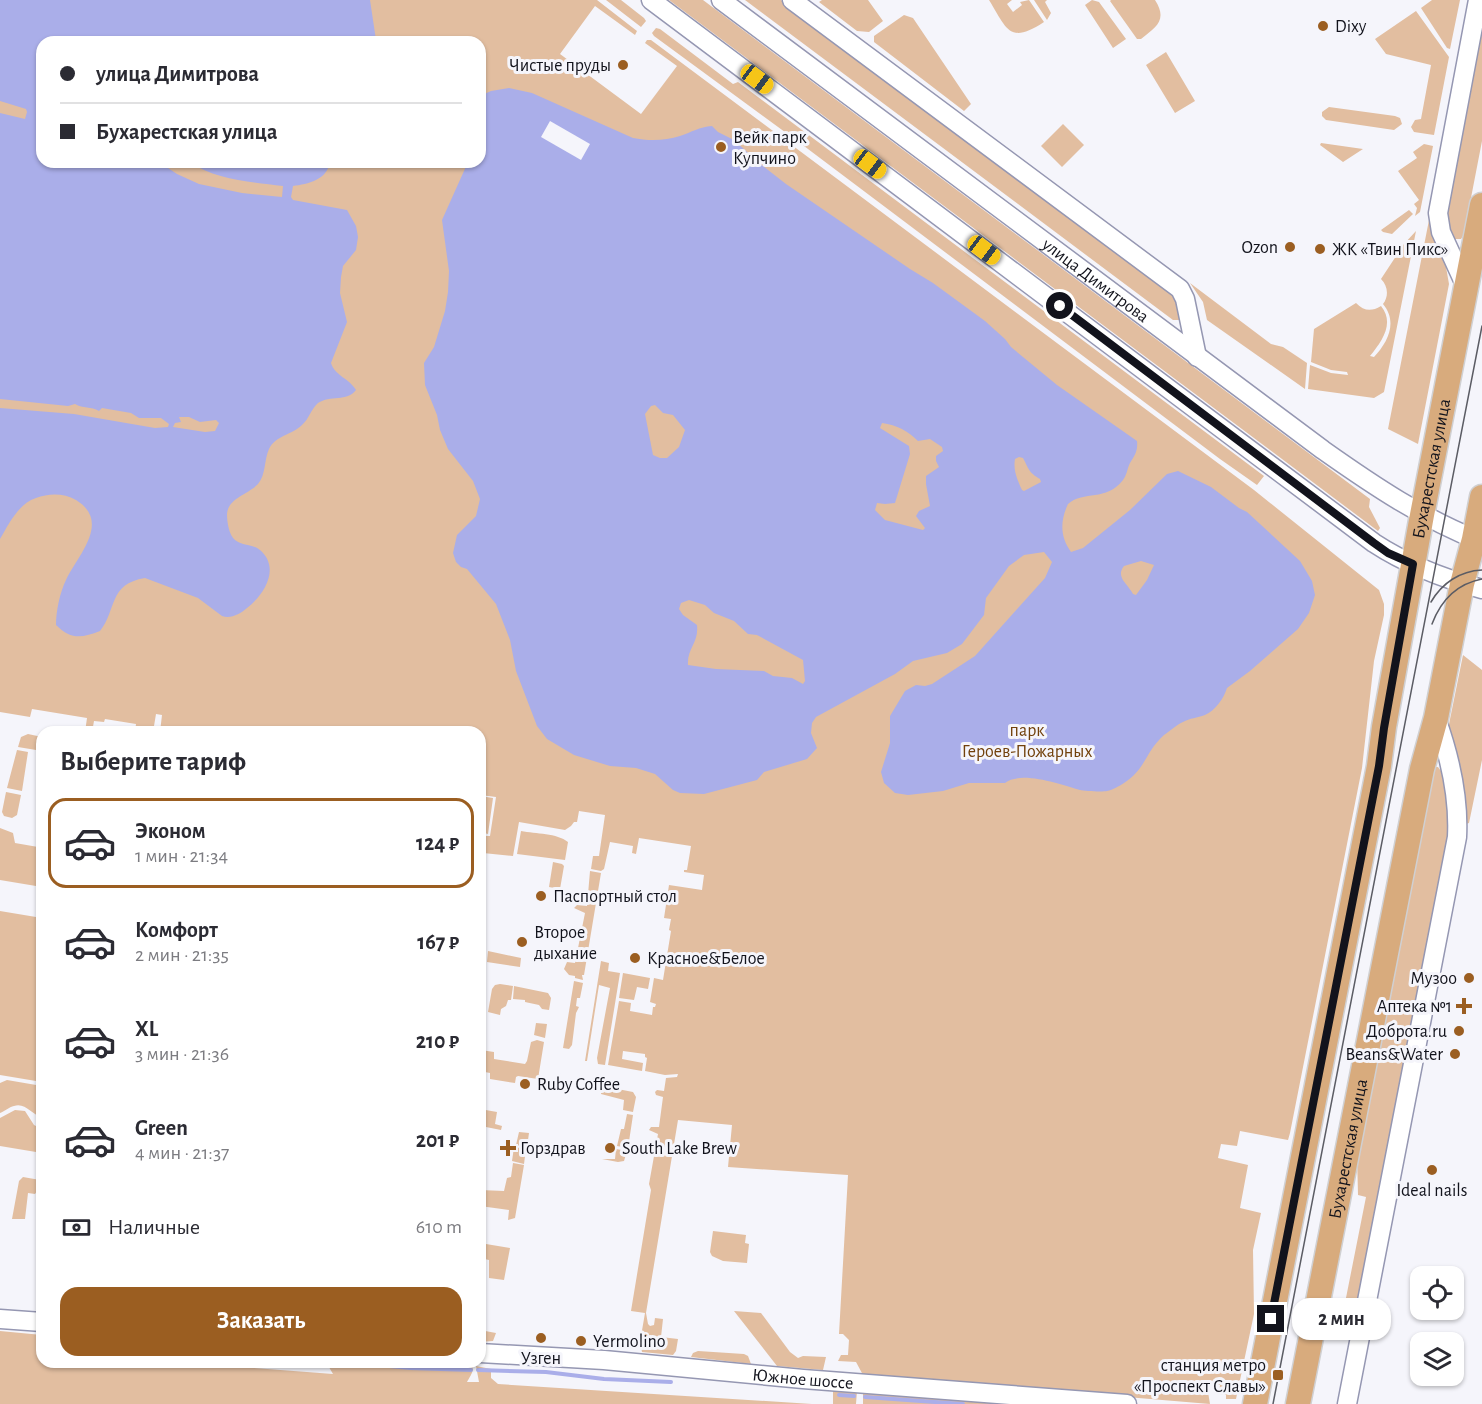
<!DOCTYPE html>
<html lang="ru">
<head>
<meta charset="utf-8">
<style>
	:root { --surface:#fff; --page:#f7f7f7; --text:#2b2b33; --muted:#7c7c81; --line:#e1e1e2; --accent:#9b5e21 }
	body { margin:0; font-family:"Alegreya Sans",sans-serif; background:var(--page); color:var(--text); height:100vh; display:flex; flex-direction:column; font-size:22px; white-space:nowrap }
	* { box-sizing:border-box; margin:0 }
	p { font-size:20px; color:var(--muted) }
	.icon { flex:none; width:33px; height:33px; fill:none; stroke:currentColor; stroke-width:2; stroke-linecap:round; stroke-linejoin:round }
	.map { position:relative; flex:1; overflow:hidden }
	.drawer { position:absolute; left:36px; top:726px; width:450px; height:642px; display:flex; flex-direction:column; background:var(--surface); border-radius:18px; box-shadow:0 2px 4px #0004 }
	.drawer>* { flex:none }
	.top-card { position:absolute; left:36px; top:36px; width:450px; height:132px; border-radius:18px; box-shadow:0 2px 4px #0004; display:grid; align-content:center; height:132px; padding:0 24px; background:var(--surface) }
	.buttons { position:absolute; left:1410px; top:1266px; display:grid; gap:12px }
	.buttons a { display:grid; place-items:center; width:54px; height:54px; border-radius:12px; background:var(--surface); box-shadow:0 2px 4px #0004; font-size:30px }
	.end { position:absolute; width:27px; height:27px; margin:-14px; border:8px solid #12131c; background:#fff; box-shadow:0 0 0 3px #fff }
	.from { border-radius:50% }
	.bubble { position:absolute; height:42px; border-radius:18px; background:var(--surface); box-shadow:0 2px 4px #0004; font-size:20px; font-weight:600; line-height:42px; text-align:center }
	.car { position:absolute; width:18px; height:36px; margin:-18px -9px; border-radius:8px; box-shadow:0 0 4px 2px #0007; background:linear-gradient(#f5c518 24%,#345 0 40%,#f5c518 0 76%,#345 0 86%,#f5c518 0) }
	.top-card b { display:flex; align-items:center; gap:21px; height:57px; font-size:22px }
	.top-card b+b { border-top:2px solid var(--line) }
	.top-card i { width:15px; height:15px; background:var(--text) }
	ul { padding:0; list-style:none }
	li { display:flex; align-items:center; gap:18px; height:90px; margin:0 12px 9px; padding:0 12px; border:3px solid transparent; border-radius:18px }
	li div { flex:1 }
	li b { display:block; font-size:22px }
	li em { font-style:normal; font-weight:600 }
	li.active { border-color:var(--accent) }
	li>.icon { width:54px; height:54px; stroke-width:1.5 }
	h2 { padding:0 24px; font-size:27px; line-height:72px }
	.pay { display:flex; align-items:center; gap:15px; height:66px; padding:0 24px; font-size:22px }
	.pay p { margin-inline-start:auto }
	.primary-button { display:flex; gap:12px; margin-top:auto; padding:12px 24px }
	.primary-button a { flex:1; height:69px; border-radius:18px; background:var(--accent); color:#fff; font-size:24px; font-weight:600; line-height:69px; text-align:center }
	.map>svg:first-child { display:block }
</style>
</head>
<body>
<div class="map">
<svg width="1482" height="1404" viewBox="0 0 1482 1404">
	<rect width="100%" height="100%" fill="#f5f5fb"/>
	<path fill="#e2bea0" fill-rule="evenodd" d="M0,0H597L637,31L635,35L595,6L560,54L641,114L677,66L645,43L647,40H651L1254,490L1379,590L1384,604V615L1374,661L1362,768L1290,1133L1288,1140L1240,1131L1237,1146L1221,1144L1218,1158L1248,1165L1240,1208L1261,1213L1253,1250L1254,1314L1236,1399H1226V1395L1219,1394L1220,1385L1210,1383L1208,1392L1210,1404L863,1375L856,1362L838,1361L841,1355H848L849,1340L843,1334H839L848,1175L728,1167L732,1125L678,1120L646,1313L648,1324L650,1326L654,1325L655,1318L663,1319L661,1337L678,1339L676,1351L673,1355L642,1352L640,1342L645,1313L631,1311L651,1190L649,1184L658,1134L649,1130L651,1127H659L663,1097L656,1095L655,1092L657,1090L664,1091L666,1078L677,1077L678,1074L665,1075L645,1071L647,1058L645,1057V1054L623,1051L622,1059L643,1063L642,1071L608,1065L619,1001L631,1003L630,1011L652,1015L653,1007H655L656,1004L650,1002L654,978L663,980L671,931L669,930L671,919L664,918L669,885L702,890L704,875L684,872V870H687L691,846L639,838L636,854L632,853L633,846L610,842L604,869L601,871L591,869L593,856H599L605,815L579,811L577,822H574L571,826L565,830L519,822L513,856L483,853L486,836H490L496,797L480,795V732H160L162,715L156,714L153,732H135L136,724L105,719L104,722L94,721L92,732H85L87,718L32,709L30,717L0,712ZM42,42H480V162H42Z
		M606,0H621L644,18L646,21L641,27Z
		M669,0H703L1370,499L1369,507L1380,528L1378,531Z
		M745,0H781L1174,295L1181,320H1173Z
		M822,0H868L883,21L869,32L857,31L819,2Z
		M989,0H1012L1007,4L1013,12L1022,5L1020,2L1029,0L1044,22C1009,45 1007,29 989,0Z
		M1034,0H1047L1045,2L1051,13L1047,20Z
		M1092,0L1099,2L1126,39L1113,48L1085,5Z
		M1111,0H1155C1168,20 1156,27 1141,39H1137L1110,1Z
		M1432,0H1460L1450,49L1447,48L1421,8Z
		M1416,11L1449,57L1434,135L1414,132L1411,127L1415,120L1421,119L1431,65L1386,54L1375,39Z
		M904,15L913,18L971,104L964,111L874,42V36Z
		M1482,20V141L1464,234L1461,239H1452L1445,218Z
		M656,28L660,29L733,84L738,82L1264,476L1257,485L1220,459L804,146L654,36L652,33Z
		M1166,52L1195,101L1175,113L1146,65Z
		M1329,107L1395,116L1400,118L1402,124L1394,130L1326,120L1322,116V112Z
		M1063,124L1084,145L1062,167L1041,146Z
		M1321,143L1363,149L1343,162L1320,145Z
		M1424,144L1433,146L1420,212L1415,216L1417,208L1414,204L1419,200L1398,171L1417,158L1413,152Z
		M1409,210L1413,214L1392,234L1383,232L1381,230Z
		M1429,220L1431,221L1446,267L1449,284L1418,444L1388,429Z
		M1416,231L1384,392L1374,398L1308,389L1310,365L1331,373L1348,375L1347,372L1331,370L1311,362L1314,329L1356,303C1364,311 1371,312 1381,306C1395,323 1382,341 1370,356L1374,357C1388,342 1398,322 1383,304C1389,296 1388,286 1381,279L1404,244Z
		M1190,283L1271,344L1283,347L1307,363L1305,389L1207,320L1203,302Z
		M1463,655L1482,670V760L1469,823L1466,824L1448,729Z
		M28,734L42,737V751L18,747L21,737Z
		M17,750L28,752L22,791L7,788Z
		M1435,767H1438L1441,771L1449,808L1451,829L1359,1306L1345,1303L1366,1197L1358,1195L1357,1155Z
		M6,792L21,795L17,815L12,818L4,816L2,812Z
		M480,796L493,798L488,834L480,832Z
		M42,825V887L0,880V828L13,833L15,843L38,847Z
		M521,831C536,834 557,833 568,842L565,860L517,854Z
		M553,862L562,864L564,866L560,889L549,887Z
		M590,871L601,873L584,975H582L583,980L575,978V976L569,975L564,969L567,962L575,963L585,913L574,908L577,905L587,906Z
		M0,911L42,918V1082L0,1075Z
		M488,951L521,958L520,967L487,962Z
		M601,961L609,963L608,971L620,973L605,1065L598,1064L597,1058L610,988L599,985L587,1061H585Z
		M623,973L650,978L648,989L637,987L634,1000L619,998Z
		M574,981L583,983L580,998H577L576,1006L579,1007L576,1013L572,1045L569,1049L563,1048Z
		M500,984L513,986L511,1000H508L506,1006L501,1009L500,1015L488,1012L492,989L495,985Z
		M514,986L548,993L551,998L549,1010L542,1009L539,1005L525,1002V1000L513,999Z
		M536,1023L547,1024L545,1038L534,1035Z
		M537,1040L544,1042L538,1079L518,1076L516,1077L515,1083L490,1079V1073L480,1071L481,1050L494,1052V1059L525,1064L527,1061L531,1042Z
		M7,1080L42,1086V1117C32,1115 25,1102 14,1106C9,1107 5,1111 0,1113V1083Z
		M602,1086L633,1092L636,1097L633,1112L623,1110L624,1100L601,1094Z
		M480,1109L497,1112L495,1124L502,1126L501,1130L486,1127L482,1136H480Z
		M15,1110L25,1111L34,1125L42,1129V1153L0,1146V1118Z
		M627,1114L633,1115L628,1148L617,1146L621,1129H624Z
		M519,1132L529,1133L527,1147L516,1145Z
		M514,1147L526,1149L524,1164L512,1161Z
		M616,1149L627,1151L624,1161L618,1162L602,1159H615Z
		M513,1163L524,1165L515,1218L508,1220L509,1210L480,1206V1190L504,1191L507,1178L511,1177Z
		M23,1177L40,1180L39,1188L35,1194L28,1193L25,1219H12L19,1181Z
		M713,1231L746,1235L745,1243L749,1244L747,1263L723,1261L712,1256L710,1252Z
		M480,1243L510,1248L504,1280L489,1278V1260L480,1258Z
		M1336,1310L1352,1313L1349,1328L1333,1325Z
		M734,1311L761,1313L790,1352L798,1358L803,1356L826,1357L823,1370L777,1366Z
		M480,1330L496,1333L493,1341L480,1342Z
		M0,1331L42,1335V1362H178L333,1374L326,1362H410L440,1366L469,1363C477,1368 470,1376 467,1382H479L476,1366L491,1369V1378L498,1384L812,1404H0Z
		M698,1351L744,1354L748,1356L751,1364L691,1357L693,1353Z
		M833,1388L857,1391L856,1404H833Z
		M863,1391L1042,1404H863Z"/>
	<path fill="#aaaee9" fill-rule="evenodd" d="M0,0H370L376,40L374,42H42V162H159L177,174L199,184L242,193L282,197L283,186C252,182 215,180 190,162H330C327,180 308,184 293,186L291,197L293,200L347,210L356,226L358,237L356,250L343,266L341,277L340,293L347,322L331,363C335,376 349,378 356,390C347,402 330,395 318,403C311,409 309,419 302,425C292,435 276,435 269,449C264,460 266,475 258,484C249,494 228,498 227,514C227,522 229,535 235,540C242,546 253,544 260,550C281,568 264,595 247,608C240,614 231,619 222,616L198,598L145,578C108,584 117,610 100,631C82,638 71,640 56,625C56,611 60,592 66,580C77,556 112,522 76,500C64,493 49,493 36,498C18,504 9,524 0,539V408L74,414L155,428L168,427L169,424L161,418H139L131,413L102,408L99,411C91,406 83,409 75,404L68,406L0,399V113L25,119L27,112L26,109L0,101ZM179,417H189L200,422L216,420L219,423L215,431L205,432L173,427L175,423L181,422Z
		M509,88L532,93L633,138C648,141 665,141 680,136C692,132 699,127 712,126L718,132L734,140L758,162L786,184L910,269L933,283L985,321L1005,339L1011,347L1057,385L1137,441C1138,451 1135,455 1130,463C1127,469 1127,475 1123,480C1106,502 1084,490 1068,504C1060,521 1060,537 1071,552L1083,548L1130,510L1167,474L1178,471L1211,487L1239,508L1247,512L1300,561L1312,581L1315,595L1309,613L1298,629L1250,671L1227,688C1224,698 1215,711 1205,715C1197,718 1190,718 1183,722C1176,725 1170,731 1164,735C1145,752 1146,769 1124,783C1119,786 1113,790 1107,791C1102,792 1084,791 1080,790C1062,785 1021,770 1005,783H969L943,791L908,795L895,793L884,783L881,772L890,743V716L905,691L916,685L925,686L932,684L975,656L1045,578L1052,562L1044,552L1024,555L1009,566L986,598L984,615L962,644L947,653L913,661L895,674L816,717L812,723L811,733L817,748L807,759L764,772L757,780L704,794L680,793L673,790L655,774L636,768L610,766L574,755L547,739L537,726L516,671L510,640L496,604L467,569L461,567L456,562L453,553L457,535L476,516L480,499L473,481L448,449L440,430L437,415L425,385L424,363L434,347L445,311L448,292L449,271L442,220L468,162H480V96L491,91ZM655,405L663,413L673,415L685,430L679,447L667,458H660L653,455L645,414L651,406ZM882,423C897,425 908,431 918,441L930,439L942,447L943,451L936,456V461L939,467L926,476V484L930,506L919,511L916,516L925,528L923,530L885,520L875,510L877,503L885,504L895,503L910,454L909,446L880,428ZM1019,457L1023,458C1029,469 1028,472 1040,479L1041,482L1024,491L1022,490C1017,479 1013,470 1015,459ZM1141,561L1154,565L1147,580L1136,595L1133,594C1128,584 1115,577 1124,566ZM689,600L705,605L714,613L734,621L748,634L757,635L803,660L805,681L803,684L792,678L773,676L764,671L716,669L688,665C687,648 699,643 697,625L683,615L679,609L681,603Z"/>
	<path fill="#f5f5fb" d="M550,121L590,144L581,160L541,137Z"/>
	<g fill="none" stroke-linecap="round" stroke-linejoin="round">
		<path stroke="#aaaee9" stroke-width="4" d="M348,1362L410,1368L471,1370
			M478,1370L546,1372L604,1379L671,1382
			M839,1395L854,1396
			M865,1397L963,1404"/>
		<defs>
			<g id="minor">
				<path d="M651,0L1374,543C1406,564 1445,579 1482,589"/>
				<path id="s1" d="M721,0L1323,450C1374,486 1423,519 1482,542"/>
				<path d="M792,0L1180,289L1185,299L1197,357"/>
				<path d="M1467,289L1441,232L1438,213L1478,0"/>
				<path d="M0,1319L42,1322"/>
				<path id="s2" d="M480,1353L604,1360L803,1379L1127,1404"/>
				<path d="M1347,1404L1457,837C1459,798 1449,754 1436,718"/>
			</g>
			<g id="major">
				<path id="s3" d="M1255,1404L1379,766L1384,727L1422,515L1482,205"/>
				<path id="s4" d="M1298,1404L1422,769L1436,718L1462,584L1474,539L1482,497"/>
			</g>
		</defs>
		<use href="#minor" stroke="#9597b2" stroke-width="21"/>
		<use href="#major" stroke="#d0d0d2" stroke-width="27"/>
		<use href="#minor" stroke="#fff" stroke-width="18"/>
		<use href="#major" stroke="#d8ab7d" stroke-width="24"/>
		<path stroke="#5b5c64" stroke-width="1.5" d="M1431,602C1442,583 1460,571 1482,570
			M1432,624C1441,600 1456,584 1482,579
			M1273,1404L1482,326"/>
	</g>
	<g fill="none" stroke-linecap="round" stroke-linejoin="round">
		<path stroke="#12131c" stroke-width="8" d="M1060,306L1374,543L1388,553L1413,564L1384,728L1379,766L1271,1319"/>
	</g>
	<g fill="#9b5e21" stroke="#f5f5fb" stroke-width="2">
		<circle cx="1323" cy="26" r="6"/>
		<circle cx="623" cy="65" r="6"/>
		<circle cx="721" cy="147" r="6"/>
		<circle cx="1290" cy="247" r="6"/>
		<circle cx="1320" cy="249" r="6"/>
		<circle cx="541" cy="896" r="6"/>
		<circle cx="522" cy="942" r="6"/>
		<circle cx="635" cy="958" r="6"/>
		<circle cx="1469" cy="978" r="6"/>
		<path d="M1461 997h6v6h6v6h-6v6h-6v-6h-6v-6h6z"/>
		<circle cx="1459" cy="1031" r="6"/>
		<circle cx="1455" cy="1054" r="6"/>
		<circle cx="525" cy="1084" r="6"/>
		<path d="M505 1139h6v6h6v6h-6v6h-6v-6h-6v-6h6z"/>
		<circle cx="610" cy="1148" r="6"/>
		<circle cx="1432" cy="1170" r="6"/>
		<circle cx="541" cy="1338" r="6"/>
		<circle cx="581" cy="1341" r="6"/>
		<rect x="1272" y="1369" width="12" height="12" rx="3"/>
	</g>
	<g text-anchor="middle" stroke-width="6" stroke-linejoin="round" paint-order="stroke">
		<g font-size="18" fill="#12131c" stroke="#f5f5fb" text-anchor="start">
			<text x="1335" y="32">Dixy</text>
			<text x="611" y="71" text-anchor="end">Чистые пруды</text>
			<text x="733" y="143">Вейк парк<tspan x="733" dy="21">Купчино</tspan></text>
			<text x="1278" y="253" text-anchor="end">Ozon</text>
			<text x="1332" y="255">ЖК «Твин Пикс»</text>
			<text x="553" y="902">Паспортный стол</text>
			<text x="534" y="938">Второе<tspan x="534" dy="21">дыхание</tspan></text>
			<text x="647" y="964">Красное&amp;Белое</text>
			<text x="1457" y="984" text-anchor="end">Музоо</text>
			<text x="1452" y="1012" text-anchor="end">Аптека №1</text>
			<text x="1447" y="1037" text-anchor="end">Доброта.ru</text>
			<text x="1443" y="1060" text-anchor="end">Beans&amp;Water</text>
			<text x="537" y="1090">Ruby Coffee</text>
			<text x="520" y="1154">Горздрав</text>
			<text x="622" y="1154">South Lake Brew</text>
			<text x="1432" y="1196" text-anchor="middle">Ideal nails</text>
			<text x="593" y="1347">Yermolino</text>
			<text x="541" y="1364" text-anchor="middle">Узген</text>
			<text x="1266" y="1371" text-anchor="end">станция метро<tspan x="1266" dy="21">«Проспект Славы»</tspan></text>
		</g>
		<g font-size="18" fill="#12131c" stroke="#f5f5fb">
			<text dy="6" stroke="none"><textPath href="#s1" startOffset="468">улица Димитрова</textPath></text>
			<text dy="6" stroke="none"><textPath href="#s3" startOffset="952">Бухарестская улица</textPath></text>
			<text dy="6" stroke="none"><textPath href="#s4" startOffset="260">Бухарестская улица</textPath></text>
			<text dy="6" stroke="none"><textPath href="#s2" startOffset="324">Южное шоссе</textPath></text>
		</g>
		<g font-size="18" fill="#71400b" stroke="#f5f5fb">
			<text x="1027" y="736">парк<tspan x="1027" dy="21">Героев-Пожарных</tspan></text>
		</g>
	</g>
</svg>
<div class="buttons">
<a><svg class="icon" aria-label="locate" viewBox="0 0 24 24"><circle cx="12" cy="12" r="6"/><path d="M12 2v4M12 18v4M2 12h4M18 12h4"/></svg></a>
<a><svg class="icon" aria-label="layers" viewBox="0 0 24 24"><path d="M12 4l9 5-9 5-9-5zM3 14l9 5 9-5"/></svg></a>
</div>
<i class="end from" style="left:1060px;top:306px"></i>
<i class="end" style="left:1271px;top:1319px"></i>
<div class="bubble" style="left:1292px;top:1298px;width:99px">2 мин</div>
<i class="car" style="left:757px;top:79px;rotate:127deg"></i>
<i class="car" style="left:870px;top:164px;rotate:127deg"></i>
<i class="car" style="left:984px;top:250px;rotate:127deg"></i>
<div class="top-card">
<b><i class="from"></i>улица Димитрова</b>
<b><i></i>Бухарестская улица</b>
</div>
<section class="drawer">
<h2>Выберите тариф</h2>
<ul>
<li class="active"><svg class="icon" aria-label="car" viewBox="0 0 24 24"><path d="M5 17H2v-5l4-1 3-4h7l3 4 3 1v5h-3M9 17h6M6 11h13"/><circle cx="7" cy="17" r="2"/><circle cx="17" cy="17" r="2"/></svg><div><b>Эконом</b><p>1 мин · 21:34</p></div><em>124 ₽</em></li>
<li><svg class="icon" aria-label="car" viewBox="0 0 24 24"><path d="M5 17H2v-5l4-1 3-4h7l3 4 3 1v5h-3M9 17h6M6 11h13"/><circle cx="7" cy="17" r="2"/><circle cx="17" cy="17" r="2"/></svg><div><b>Комфорт</b><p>2 мин · 21:35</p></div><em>167 ₽</em></li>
<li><svg class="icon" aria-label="car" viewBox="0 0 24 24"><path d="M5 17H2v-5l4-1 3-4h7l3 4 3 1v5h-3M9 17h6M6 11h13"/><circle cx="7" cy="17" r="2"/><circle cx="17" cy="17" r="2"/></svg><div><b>XL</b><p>3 мин · 21:36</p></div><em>210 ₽</em></li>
<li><svg class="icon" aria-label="car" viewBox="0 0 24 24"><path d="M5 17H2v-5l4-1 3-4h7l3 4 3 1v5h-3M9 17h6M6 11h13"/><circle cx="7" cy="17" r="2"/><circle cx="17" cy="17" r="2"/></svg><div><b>Green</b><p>4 мин · 21:37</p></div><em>201 ₽</em></li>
</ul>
<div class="pay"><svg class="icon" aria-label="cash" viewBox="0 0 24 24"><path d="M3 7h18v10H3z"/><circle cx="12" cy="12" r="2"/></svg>Наличные<p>610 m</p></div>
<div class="primary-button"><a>Заказать</a></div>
</section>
</div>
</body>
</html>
